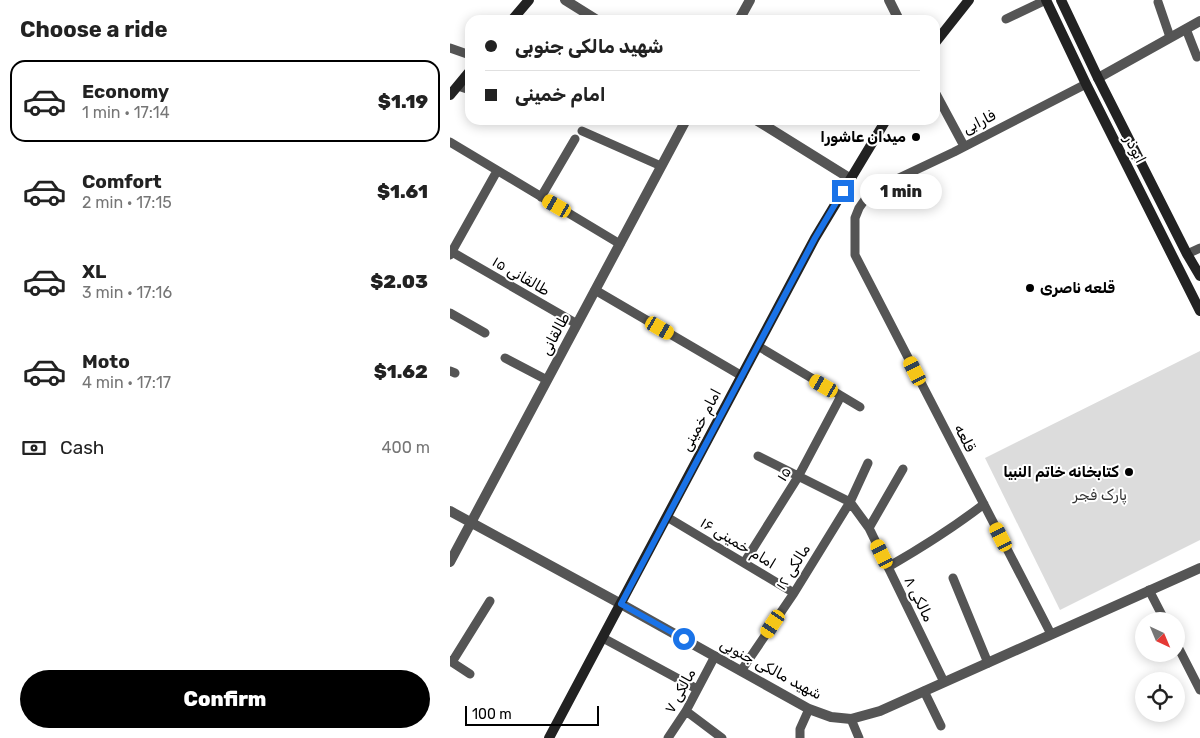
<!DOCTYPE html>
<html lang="en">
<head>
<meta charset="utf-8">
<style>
	:root { --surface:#fff; --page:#f2f2f2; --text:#222; --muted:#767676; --line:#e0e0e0; --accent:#000 }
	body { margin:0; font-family:Rubik,"Noto Naskh Arabic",sans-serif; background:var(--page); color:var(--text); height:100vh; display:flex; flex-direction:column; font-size:19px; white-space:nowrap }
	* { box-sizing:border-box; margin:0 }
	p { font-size:16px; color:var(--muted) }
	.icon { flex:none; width:28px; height:28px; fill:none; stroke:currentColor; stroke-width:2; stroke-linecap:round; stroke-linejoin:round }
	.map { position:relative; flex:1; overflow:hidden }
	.details { display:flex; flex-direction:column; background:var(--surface); width:450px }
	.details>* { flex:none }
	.banner { position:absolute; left:15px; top:15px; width:475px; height:110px; border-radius:15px; box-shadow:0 2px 12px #0003; display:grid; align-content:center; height:110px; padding:0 20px; background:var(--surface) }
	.needle { width:32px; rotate:136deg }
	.buttons { position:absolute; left:685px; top:612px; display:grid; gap:10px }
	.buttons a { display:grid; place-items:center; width:50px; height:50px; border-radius:50%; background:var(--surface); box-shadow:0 2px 12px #0003; font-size:25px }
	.scale { position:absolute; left:15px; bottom:12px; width:134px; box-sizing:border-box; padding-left:5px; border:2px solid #000; border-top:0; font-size:14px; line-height:18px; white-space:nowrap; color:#000; -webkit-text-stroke:4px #fff; paint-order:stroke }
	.end { position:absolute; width:22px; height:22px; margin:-11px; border:6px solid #1a73e8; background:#fff; box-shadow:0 0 0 2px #fff }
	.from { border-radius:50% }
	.bubble { position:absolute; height:35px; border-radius:18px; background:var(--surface); box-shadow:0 2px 12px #0003; font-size:16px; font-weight:800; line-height:35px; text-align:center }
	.car { position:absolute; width:15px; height:30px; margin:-15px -8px; border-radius:6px; box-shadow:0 0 4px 1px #0007; background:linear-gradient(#f5c518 24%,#345 0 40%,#f5c518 0 76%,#345 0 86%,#f5c518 0) }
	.banner b { display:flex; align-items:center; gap:18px; height:48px; font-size:19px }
	.banner b+b { border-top:1px solid var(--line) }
	.banner i { width:12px; height:12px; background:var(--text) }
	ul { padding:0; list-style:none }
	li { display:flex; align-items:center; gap:15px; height:82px; margin:0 10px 8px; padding:0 10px; border:2px solid transparent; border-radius:15px }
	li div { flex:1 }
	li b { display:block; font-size:19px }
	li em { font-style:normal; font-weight:800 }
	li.active { border-color:var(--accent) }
	li>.icon { width:45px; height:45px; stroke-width:1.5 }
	h2 { padding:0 20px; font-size:22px; line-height:60px }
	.pay { display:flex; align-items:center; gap:12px; height:55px; padding:0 20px; font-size:19px }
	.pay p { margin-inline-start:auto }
	.primary-button { display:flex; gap:10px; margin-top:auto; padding:10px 20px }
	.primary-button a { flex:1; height:58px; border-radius:30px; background:var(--accent); color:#fff; font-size:20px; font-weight:800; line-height:58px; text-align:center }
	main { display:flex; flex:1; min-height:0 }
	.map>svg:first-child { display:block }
</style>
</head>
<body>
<main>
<section class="details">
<h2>Choose a ride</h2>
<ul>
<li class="active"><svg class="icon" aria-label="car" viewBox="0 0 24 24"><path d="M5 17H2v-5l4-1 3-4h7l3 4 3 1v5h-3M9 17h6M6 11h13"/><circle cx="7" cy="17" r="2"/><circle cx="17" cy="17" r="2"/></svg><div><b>Economy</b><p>1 min · 17:14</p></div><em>$1.19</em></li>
<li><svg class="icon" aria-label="car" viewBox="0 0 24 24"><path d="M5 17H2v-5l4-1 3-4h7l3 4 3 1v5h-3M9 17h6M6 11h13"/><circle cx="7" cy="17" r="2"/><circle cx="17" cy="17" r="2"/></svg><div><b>Comfort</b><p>2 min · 17:15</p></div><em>$1.61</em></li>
<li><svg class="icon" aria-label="car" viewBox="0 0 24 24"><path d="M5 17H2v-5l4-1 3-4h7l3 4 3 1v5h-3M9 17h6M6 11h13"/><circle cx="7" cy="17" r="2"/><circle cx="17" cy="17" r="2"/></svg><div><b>XL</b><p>3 min · 17:16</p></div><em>$2.03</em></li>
<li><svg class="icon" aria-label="car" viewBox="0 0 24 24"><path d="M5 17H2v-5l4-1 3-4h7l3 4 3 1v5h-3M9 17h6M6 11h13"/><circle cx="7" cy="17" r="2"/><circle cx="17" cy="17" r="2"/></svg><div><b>Moto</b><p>4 min · 17:17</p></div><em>$1.62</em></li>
</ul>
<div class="pay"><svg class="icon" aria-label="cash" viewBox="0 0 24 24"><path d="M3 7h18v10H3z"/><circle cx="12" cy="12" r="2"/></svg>Cash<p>400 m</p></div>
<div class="primary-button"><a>Confirm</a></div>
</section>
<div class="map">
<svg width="750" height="738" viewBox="0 0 750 738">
	<rect width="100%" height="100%" fill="#fff"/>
	<path fill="#dcdcdc" d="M750,351V540L610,610L535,458Z"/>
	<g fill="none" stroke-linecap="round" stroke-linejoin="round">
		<path stroke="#555" stroke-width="9" d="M708,2L720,37
			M556,19L596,0
			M736,29L747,57
			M0,48L20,55
			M8,86L20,90
			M485,92L514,146
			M132,131L211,166
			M0,142L170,244
			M91,197L125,139
			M2,252L127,324
			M737,254L750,248
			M0,255L47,171
			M145,290L292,376
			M0,313L35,333
			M308,346L410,407
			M55,358L97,380
			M0,371L5,373
			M308,456L400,502L419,528L494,682
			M217,517L344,593
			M419,528L453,469
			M294,563L348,477L391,396
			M438,567C471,548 503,528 534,504
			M503,578L538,663
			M699,590L715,621
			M601,634L405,255V218L409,208L416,198L434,185L504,152L636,84
			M153,638L247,689
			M726,643L750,690
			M0,661L20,674
			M2,662L40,601
			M291,671L344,593L400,502L418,463
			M474,691L491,726
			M236,711L272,738
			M401,719L409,738
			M218,738L236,711L265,656
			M350,738V729L359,709"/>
		<path stroke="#555" stroke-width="10" d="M115,0L147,20
			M439,0L449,20
			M289,20L300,0
			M648,78L750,21
			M306,120L401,179
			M0,511L171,604L359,709L381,717L401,719L430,711L750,568
			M0,562L236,120"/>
		<path stroke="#222" stroke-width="10" d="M596,0L636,84L750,311
			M611,0L648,78L737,254L750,276
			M62,20L79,0
			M485,43L519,0
			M0,95L20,71
			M99,738L365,238L436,120"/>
	</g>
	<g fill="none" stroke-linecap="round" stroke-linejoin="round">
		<path stroke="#1a73e8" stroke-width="6" d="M234,639L171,604L365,238L393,191"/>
	</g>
	<g fill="#000" stroke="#fff" stroke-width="2">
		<circle cx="466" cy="137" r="5"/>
		<circle cx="580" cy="288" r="5"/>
		<circle cx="679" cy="472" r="5"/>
	</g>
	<g text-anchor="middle" stroke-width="4" stroke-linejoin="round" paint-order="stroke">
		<g font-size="15" fill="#000" stroke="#fff">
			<text transform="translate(529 122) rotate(-27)" y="5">فارابی</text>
			<text transform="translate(685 149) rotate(63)" y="5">ابوذر</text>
			<text transform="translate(71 276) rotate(30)" y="5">طالقانی ۱۵</text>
			<text transform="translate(105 334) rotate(-62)" y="5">طالقانی</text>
			<text transform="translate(251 420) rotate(-62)" y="5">امام خمینی</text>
			<text transform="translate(515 438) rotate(63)" y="5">قلعه</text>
			<text transform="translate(334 474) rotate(-59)" y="5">۱۵</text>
			<text transform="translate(288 543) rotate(31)" y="5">امام خمینی ۱۶</text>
			<text transform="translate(343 567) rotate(-58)" y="5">مالکی ۱۲</text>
			<text transform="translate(469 599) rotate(64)" y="5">مالکی ۸</text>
			<text transform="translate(321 669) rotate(28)" y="5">شهید مالکی جنوبی</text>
			<text transform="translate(230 691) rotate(-61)" y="5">مالکی ۷</text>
		</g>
		<g font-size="15" font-weight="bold" fill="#000" stroke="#fff" text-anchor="end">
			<text x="456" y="142">میدان عاشورا</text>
			<text x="590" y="293" text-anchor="start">قلعه ناصری</text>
			<text x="669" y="477">کتابخانه خاتم النبیا</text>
		</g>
		<g font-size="15" fill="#333" stroke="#fff">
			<text x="650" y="500">پارک فجر</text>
		</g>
	</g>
</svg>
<div class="buttons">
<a><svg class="needle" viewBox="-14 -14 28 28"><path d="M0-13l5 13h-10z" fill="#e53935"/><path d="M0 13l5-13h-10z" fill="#767676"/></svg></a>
<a><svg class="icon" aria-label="locate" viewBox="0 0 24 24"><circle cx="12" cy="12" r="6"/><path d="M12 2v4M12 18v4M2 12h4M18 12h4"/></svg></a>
</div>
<div class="scale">100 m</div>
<i class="end from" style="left:234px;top:639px"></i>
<i class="end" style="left:393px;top:191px"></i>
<div class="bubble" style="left:410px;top:174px;width:82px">1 min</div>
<i class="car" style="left:107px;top:206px;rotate:300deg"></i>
<i class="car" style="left:210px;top:328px;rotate:120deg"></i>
<i class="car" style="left:465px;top:371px;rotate:333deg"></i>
<i class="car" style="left:374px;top:386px;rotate:300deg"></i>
<i class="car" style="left:551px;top:537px;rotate:333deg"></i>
<i class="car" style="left:432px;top:554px;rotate:334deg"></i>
<i class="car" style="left:323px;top:624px;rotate:214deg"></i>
<div class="banner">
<b><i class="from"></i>شهید مالکی جنوبی</b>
<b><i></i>امام خمینی</b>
</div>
</div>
</main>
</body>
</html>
